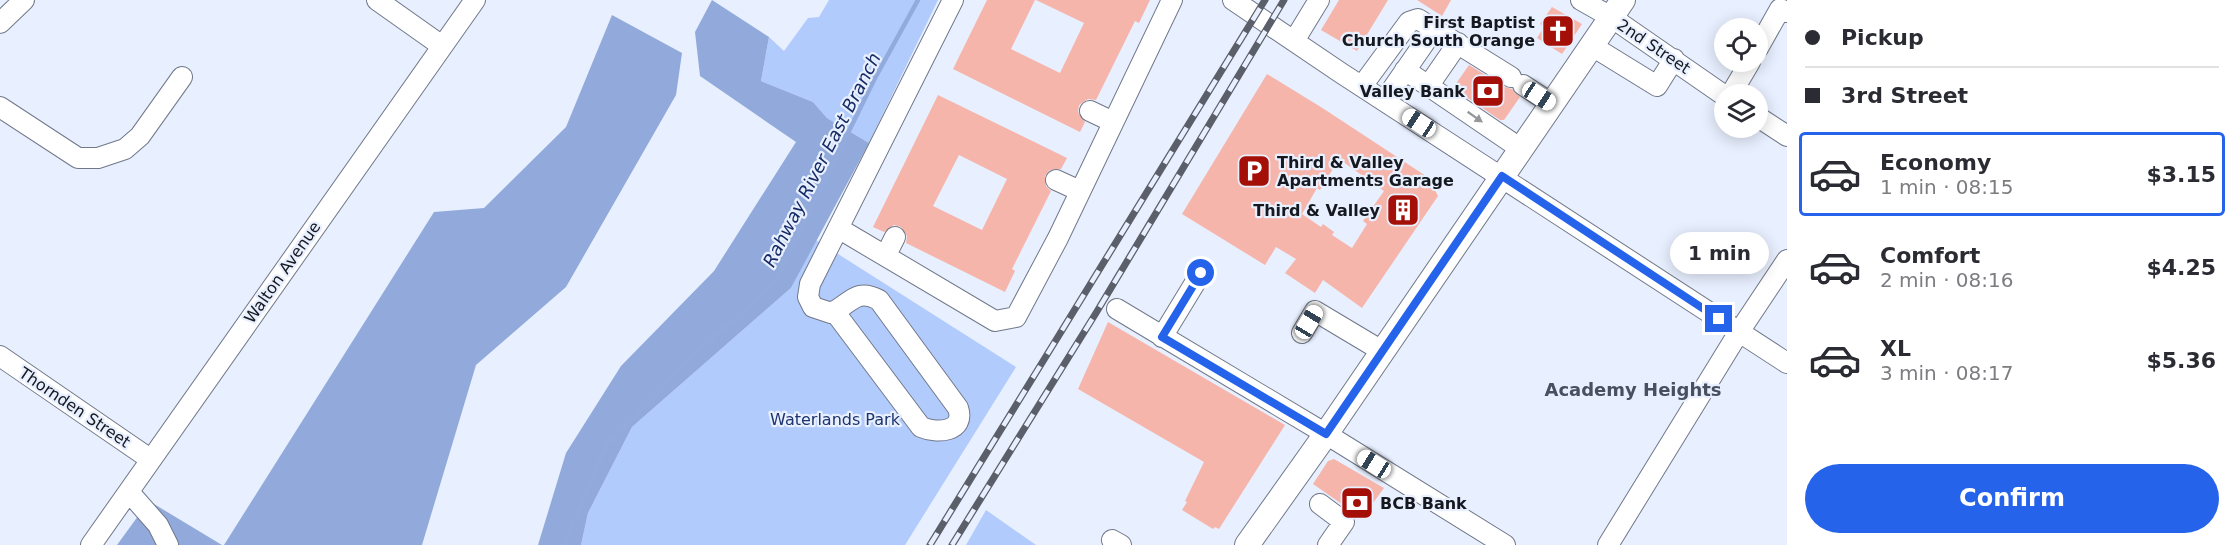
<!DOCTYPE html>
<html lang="en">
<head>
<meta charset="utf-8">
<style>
	:root { --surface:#fff; --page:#f7f7f7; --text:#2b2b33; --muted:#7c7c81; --line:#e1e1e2; --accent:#2563eb }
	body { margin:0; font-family:"DejaVu Sans",sans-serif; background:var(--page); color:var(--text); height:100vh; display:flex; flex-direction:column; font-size:22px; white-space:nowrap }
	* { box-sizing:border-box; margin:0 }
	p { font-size:20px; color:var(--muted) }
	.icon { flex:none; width:33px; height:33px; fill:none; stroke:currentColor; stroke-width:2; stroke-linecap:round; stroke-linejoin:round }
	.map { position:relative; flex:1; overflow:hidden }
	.drawer { display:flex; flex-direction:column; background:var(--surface); width:450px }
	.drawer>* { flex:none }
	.hud { display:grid; align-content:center; height:132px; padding:0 18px; background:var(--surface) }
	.fabs { position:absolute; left:1714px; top:18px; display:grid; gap:12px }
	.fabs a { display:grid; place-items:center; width:54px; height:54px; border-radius:50%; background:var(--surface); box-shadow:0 3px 15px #0003; font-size:30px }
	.end { position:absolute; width:27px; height:27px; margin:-14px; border:8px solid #2563eb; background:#fff; box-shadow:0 0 0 3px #fff }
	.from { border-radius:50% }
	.bubble { position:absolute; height:42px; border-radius:21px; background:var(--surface); box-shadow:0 3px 15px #0003; font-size:20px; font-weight:800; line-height:42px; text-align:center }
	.car { position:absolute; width:18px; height:36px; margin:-18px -9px; border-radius:8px; box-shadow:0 0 4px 2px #0007; background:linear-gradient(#fff 24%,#345 0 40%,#fff 0 76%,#345 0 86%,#fff 0) }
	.hud b { display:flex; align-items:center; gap:21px; height:57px; font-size:22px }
	.hud b+b { border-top:2px solid var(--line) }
	.hud i { width:15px; height:15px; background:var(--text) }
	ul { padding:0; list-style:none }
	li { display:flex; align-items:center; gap:18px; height:84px; margin:0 12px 9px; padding:0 6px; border:3px solid transparent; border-radius:6px }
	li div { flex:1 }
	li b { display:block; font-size:22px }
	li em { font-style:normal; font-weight:800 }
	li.current { border-color:var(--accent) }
	li>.icon { width:54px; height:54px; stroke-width:1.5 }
	.action { display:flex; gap:12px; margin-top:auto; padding:12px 18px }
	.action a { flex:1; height:69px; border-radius:36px; background:var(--accent); color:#fff; font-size:24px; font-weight:800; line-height:69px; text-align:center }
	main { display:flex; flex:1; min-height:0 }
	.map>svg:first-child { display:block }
</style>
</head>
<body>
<main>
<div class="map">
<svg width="1787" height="545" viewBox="0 0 1787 545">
	<rect width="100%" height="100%" fill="#e8effe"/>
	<path fill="#b2cbfd" d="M829,0H938L869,143L827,118L813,102L761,81L769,37L784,51L808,18L819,17Z
		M816,240L1016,367L905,545H581L588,513L632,427L791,288Z
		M986,510L1036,545H966Z"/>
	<path fill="#92aadb" d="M712,0L769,37L761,81L813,102L827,118L869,143L791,288L632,427L588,513L581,545H538L566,453L621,366L714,271L796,142L700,76L695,32Z
		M612,15L682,53L676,95L566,287L476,365L422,545H224L434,212L484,208L566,127Z
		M149,501L222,545H117Z"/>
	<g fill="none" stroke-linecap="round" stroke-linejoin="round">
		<path stroke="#93aadc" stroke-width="4.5" d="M564,545L607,444L696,353L774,284L874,80L918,0"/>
	</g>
	<path fill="#f6b5ab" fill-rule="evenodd" d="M987,0H1035L1011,49L1060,73L1084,23L1036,0H1150L1139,23L1135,21L1096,100L1088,99L1079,105L1078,112L1085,122L1080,132L953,69Z
		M1339,0H1388L1357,51L1321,30Z
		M1417,0H1451L1442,16Z
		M1552,7L1582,24L1562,54L1537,38L1544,27L1540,24Z
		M1469,65L1505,87L1512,89L1520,97L1504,120H1500L1453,88Z
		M1267,74L1324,109L1429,178L1438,196L1362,308L1323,280L1315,293L1285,273L1296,259L1276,247L1265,265L1182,214ZM1339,159L1384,191L1363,221L1367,224L1352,248L1332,235L1334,232L1323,224L1321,227L1302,214L1317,188L1320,190Z
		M938,95L1067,158L1061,169L1050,170L1045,176L1046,186L1051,191L1012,269L1015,271L1005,292L906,243L907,236L901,227L894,225L884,232L873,227ZM959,155L1007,179L982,230L933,206Z
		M1108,322L1285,425L1219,529L1215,527L1213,529L1182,510L1187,502L1185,501L1204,462L1078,389Z
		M1334,459L1384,488L1362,518L1313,484L1328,461Z"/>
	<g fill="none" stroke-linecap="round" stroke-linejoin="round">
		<defs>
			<path id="minor" d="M377,0L442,46
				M1233,0L1341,73L1787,363
				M1581,0L1611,17L1725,96
				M0,23L24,0
				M1294,41L1319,0
				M1592,46L1657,86L1674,59
				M1758,48L1780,9L1787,12
				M1405,70L1521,149
				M1429,85L1458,43
				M1523,85L1552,104
				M1362,86L1409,22L1418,19L1511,77
				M1731,94L1750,62
				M1384,101L1434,29
				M0,107L78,158H98L125,149L140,136L182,77
				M1090,111L1113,122
				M1758,117L1787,136
				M1056,180L1080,191
				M838,228L995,321L1016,317L1058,238L1172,0
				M886,255L895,237
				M1117,309L1326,434L1505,545
				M834,311L921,427C937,434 966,432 958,408L879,300C855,287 850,305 831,313L813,307L808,297L810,284L953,0
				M1302,333L1315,311L1382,351
				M1162,337L1201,273
				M0,356L150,459
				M129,492L158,525L168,545
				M1320,504L1344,522L1328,545
				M1112,540L1121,545
				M91,545L475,0
				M1608,545L1739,332L1787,260"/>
			<path id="major" d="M1247,545L1326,434L1623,0"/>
		</defs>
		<use href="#minor" stroke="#707889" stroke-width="22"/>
		<use href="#major" stroke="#707889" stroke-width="26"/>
		<use href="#minor" stroke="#fff" stroke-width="20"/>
		<use href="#major" stroke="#fff" stroke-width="24"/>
		<defs>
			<path id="rail" d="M930,545L1265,0
				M952,545L1096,313L1284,0"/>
		</defs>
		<use href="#rail" stroke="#5b5f69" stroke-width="7"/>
		<use href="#rail" stroke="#e8effe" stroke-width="4.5" stroke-dasharray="14" stroke-linecap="butt"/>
	</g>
	<defs><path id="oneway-solid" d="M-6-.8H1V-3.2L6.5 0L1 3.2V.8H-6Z" transform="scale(1.5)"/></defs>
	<use fill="#96979a" href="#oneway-solid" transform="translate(1475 117) rotate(35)"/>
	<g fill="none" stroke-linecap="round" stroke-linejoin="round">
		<path stroke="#2563eb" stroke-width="8" d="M1201,273L1162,337L1326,434L1502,176L1719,319"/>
	</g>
	<defs>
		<symbol id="church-square" viewBox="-11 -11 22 22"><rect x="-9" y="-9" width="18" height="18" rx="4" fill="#a40f07" stroke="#e8effe"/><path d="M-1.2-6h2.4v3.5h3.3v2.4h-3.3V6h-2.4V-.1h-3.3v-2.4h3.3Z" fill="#fff"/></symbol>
		<symbol id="bank-square" viewBox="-11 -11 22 22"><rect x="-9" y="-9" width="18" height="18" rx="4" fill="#a40f07" stroke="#e8effe"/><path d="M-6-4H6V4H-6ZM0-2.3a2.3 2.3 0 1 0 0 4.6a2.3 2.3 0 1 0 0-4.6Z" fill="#fff"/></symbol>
		<symbol id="parking-square" viewBox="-11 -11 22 22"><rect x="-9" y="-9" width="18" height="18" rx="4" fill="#a40f07" stroke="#e8effe"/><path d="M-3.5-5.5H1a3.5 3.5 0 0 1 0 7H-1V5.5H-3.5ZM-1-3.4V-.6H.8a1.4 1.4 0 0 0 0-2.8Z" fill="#fff"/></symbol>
		<symbol id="building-square" viewBox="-11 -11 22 22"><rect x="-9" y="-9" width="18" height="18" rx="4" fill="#a40f07" stroke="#e8effe"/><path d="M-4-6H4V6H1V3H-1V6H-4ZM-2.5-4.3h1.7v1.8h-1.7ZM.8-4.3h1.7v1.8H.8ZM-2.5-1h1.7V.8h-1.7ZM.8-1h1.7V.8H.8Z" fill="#fff"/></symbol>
	</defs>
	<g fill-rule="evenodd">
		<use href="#church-square" x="1539" y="12" width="38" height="38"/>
		<use href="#bank-square" x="1469" y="72" width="38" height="38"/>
		<use href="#parking-square" x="1235" y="152" width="38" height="38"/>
		<use href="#building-square" x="1384" y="191" width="38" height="38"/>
		<use href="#bank-square" x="1338" y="484" width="38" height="38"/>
	</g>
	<g text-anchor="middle" stroke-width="4.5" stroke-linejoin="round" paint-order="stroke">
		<g font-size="16" font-weight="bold" fill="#15181f" stroke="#e8effe" text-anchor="end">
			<text x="1535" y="28">First Baptist<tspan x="1535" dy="18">Church South Orange</tspan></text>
			<text x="1465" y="97">Valley Bank</text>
			<text x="1277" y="168" text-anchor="start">Third &amp; Valley<tspan x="1277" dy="18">Apartments Garage</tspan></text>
			<text x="1380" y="216">Third &amp; Valley</text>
			<text x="1380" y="509" text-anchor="start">BCB Bank</text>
		</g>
		<g font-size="16" fill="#15181f" stroke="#e8effe">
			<text transform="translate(1654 46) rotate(34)" y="6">2nd Street</text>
			<text transform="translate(282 272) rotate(-55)" y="6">Walton Avenue</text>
			<text transform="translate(75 407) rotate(34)" y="6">Thornden Street</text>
		</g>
		<g font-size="16" fill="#1c346f" stroke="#e8effe">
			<text x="835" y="425">Waterlands Park</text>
		</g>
		<g font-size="18" font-style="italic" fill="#152b66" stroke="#e8effe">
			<text transform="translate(822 160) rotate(-63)" y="6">Rahway River East Branch</text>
		</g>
		<g font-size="18" font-weight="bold" fill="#484f5f" stroke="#e8effe">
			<text x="1633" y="396">Academy Heights</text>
		</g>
	</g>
</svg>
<div class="fabs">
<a><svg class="icon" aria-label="locate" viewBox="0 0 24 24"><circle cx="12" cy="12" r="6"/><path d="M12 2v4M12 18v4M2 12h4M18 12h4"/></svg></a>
<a><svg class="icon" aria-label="layers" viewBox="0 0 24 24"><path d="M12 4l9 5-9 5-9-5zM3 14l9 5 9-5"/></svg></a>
</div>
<i class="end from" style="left:1201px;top:273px"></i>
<i class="end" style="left:1719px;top:319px"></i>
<div class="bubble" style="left:1670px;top:232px;width:99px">1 min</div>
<i class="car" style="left:1539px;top:96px;rotate:123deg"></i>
<i class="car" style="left:1419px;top:123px;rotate:303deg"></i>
<i class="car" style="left:1309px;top:322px;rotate:31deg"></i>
<i class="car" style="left:1374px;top:464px;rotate:302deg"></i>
</div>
<section class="drawer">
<div class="hud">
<b><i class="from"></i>Pickup</b>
<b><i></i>3rd Street</b>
</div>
<ul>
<li class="current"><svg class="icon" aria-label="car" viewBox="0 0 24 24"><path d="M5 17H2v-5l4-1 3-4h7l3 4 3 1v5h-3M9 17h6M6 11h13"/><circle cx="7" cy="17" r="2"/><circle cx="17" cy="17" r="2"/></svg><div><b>Economy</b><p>1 min · 08:15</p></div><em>$3.15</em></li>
<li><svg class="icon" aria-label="car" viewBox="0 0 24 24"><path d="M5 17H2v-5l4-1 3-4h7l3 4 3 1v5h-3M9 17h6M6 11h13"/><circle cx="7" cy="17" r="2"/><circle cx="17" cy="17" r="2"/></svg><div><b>Comfort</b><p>2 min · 08:16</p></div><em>$4.25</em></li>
<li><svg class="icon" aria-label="car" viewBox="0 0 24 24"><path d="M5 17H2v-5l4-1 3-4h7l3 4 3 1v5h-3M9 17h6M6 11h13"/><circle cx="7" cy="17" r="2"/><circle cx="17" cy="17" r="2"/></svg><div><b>XL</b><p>3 min · 08:17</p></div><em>$5.36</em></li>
</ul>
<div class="action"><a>Confirm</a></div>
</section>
</main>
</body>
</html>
